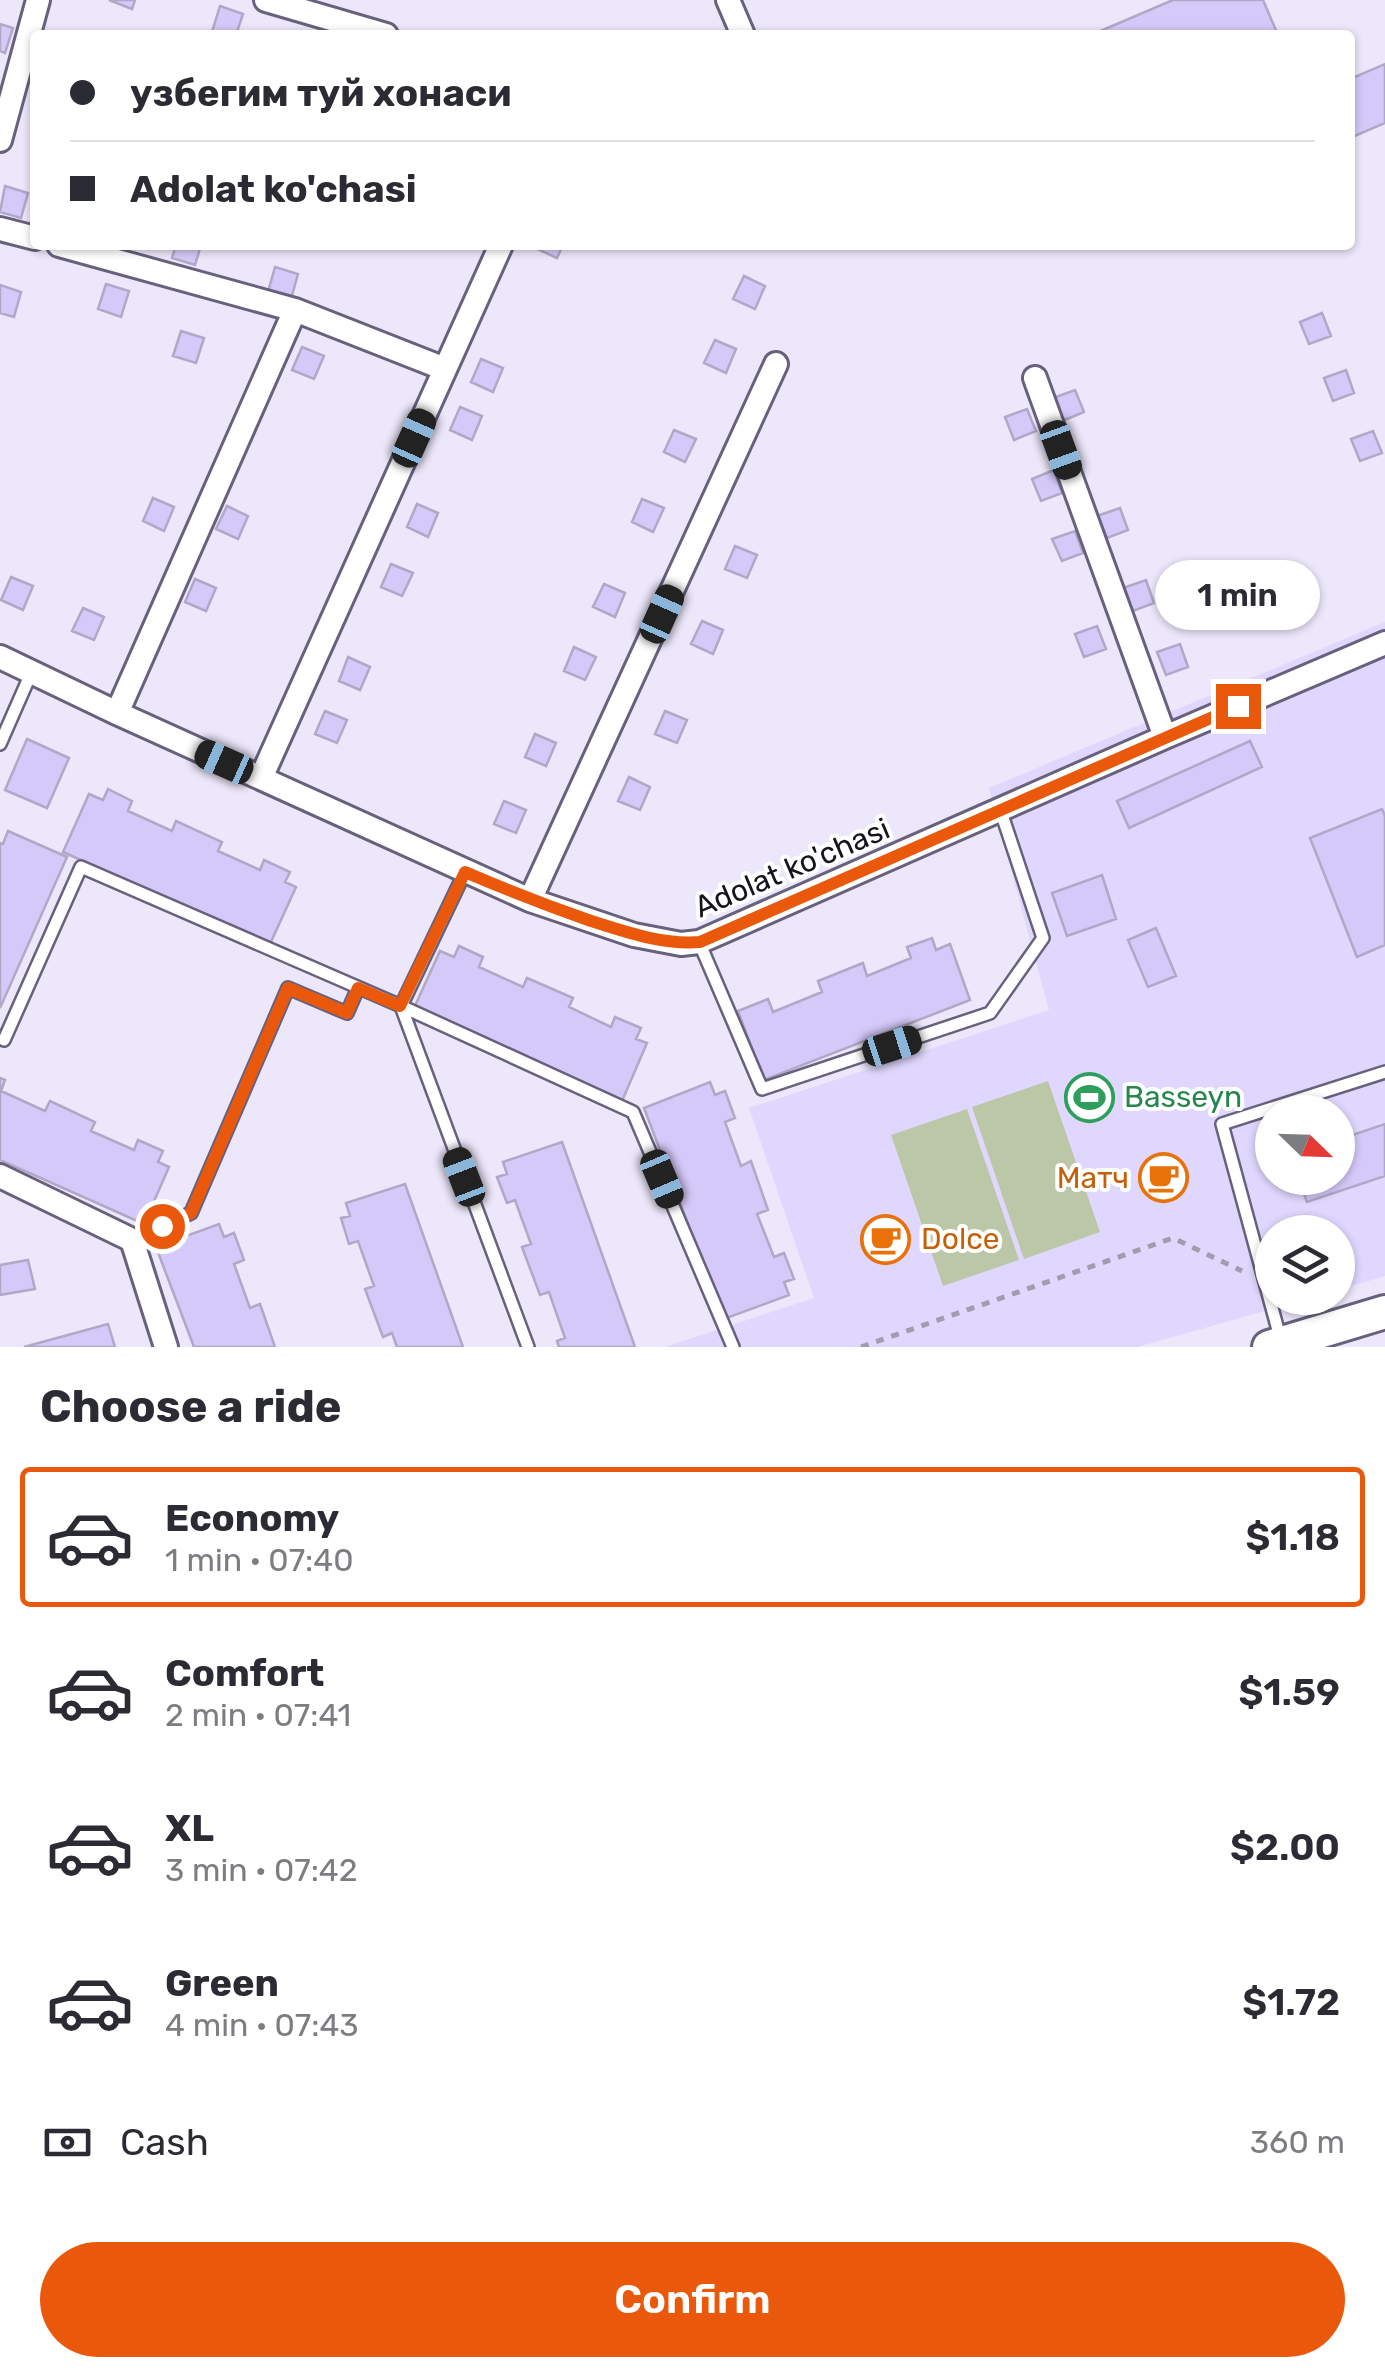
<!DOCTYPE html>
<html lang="en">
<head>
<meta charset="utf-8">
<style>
	:root { --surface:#fff; --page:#f7f7f7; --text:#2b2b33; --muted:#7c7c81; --line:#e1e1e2; --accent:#ea580c }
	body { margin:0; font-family:Rubik,sans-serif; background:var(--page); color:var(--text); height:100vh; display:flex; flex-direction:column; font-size:38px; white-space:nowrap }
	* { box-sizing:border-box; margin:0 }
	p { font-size:32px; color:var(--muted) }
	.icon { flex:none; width:55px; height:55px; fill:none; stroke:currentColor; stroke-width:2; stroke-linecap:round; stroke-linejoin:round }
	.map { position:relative; height:1347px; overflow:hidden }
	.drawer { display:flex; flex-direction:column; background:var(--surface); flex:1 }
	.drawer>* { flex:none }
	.top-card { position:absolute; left:30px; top:30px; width:1325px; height:220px; border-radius:10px; box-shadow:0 2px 8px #0004; display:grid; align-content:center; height:220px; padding:0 40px; background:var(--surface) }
	.needle { width:65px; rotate:113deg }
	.tools { position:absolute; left:1255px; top:1095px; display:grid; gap:20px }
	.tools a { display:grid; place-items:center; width:100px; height:100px; border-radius:50%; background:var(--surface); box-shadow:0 2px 8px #0004; font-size:50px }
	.end { position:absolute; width:45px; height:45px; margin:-22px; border:12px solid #ea580c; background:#fff; box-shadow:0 0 0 5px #fff }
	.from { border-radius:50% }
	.bubble { position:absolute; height:70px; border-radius:35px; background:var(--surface); box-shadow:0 2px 8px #0004; font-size:32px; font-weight:600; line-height:70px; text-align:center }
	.car { position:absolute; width:30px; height:60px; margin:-30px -15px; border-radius:12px; box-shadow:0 0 8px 2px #0007; background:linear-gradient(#222 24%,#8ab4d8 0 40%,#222 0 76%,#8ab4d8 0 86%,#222 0) }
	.top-card b { display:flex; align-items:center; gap:35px; height:95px; font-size:38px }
	.top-card b+b { border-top:2px solid var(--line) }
	.top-card i { width:25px; height:25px; background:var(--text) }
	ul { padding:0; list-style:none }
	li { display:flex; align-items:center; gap:30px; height:140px; margin:0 20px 15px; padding:0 20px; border:5px solid transparent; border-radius:10px }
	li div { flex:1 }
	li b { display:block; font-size:38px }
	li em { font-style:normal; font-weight:600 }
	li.on { border-color:var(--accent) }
	li>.icon { width:90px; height:90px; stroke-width:1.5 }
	h2 { padding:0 40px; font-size:45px; line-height:120px }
	.pay { display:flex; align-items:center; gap:25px; height:110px; padding:0 40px; font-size:38px }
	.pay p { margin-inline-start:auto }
	.primary-button { display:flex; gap:20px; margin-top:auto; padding:20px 40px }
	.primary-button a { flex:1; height:115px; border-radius:60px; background:var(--accent); color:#fff; font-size:40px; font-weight:600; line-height:115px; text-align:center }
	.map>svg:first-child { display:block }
</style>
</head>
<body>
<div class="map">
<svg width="1385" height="1347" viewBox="0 0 1385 1347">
	<rect width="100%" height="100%" fill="#ece7fa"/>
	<path fill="#e0d7fe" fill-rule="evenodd" d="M1385,622V1276L1338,1290V1232H1272V1298H1311L1137,1347H665L814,1298L749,1108L1049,1010L989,788ZM1272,1112H1338V1178H1272Z"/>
	<path fill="#bcc7a7" d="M1048,1081L1100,1232L1024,1259L972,1107Z
		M967,1109L1019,1260L943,1286L891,1135Z"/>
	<path fill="#d5c9f9" stroke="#afa8c6" stroke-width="2.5" d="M109,0H135L132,9Z
		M1173,0H1263L1278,35H1091Z
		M220,6L243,14L236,35H223L212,32Z
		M0,24L13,28L5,53L0,51Z
		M1385,64V123L1350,138V79Z
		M5,186L28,193L21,218L0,212Z
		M176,245H201L195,265L172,258Z
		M537,245H563L557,258L535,248Z
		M275,267L298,274L291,299L268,292Z
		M744,276L765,286L755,309L733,299Z
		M106,284L129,291L121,317L98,309Z
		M0,285L21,292L14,317L0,313Z
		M1322,313L1331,336L1309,344L1300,322Z
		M181,331L204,338L196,363L173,356Z
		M715,340L736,349L726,373L704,363Z
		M302,347L324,356L314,379L292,370Z
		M481,359L503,368L493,392L471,382Z
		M1346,370L1354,393L1333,401L1324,378Z
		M1075,390L1084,412L1062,421L1053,398Z
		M460,407L482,416L472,440L450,430Z
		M1027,409L1036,431L1014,440L1005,417Z
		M674,430L696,439L685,462L664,452Z
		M1373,431L1382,453L1360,461L1351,439Z
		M1054,470L1062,493L1041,501L1032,479Z
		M153,498L174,507L164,531L143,521Z
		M642,499L664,508L653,532L632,522Z
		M417,504L438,513L428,537L407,527Z
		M227,506L248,516L238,539L216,529Z
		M1120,508L1128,530L1107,538L1097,516Z
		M1075,531L1083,553L1062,561L1052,539Z
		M735,546L757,555L747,578L725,569Z
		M391,564L413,573L402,596L381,587Z
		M11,577L33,586L23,610L1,600Z
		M195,579L216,588L206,611L185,602Z
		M1146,580L1154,603L1133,611L1123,588Z
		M604,584L625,593L615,617L593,607Z
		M83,608L104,617L94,640L72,631Z
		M702,621L723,630L713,654L691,644Z
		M1097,626L1106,649L1084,657L1075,634Z
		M1180,644L1188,667L1166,675L1157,652Z
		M574,647L596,657L585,680L564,671Z
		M348,657L370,667L360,690L339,681Z
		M325,711L347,720L337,743L315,734Z
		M665,711L687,720L677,743L655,734Z
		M535,734L556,743L546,766L525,757Z
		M27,739L69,758L47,808L5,790Z
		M1250,741L1262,767L1129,828L1117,801Z
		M629,777L650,787L640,810L618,801Z
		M108,789L132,801L128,811L172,831L176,821L222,842L218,851L260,870L264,860L290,872L285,882L296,887L270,944L63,852L89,794L103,800Z
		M504,801L526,810L516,833L494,824Z
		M1382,809L1385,816V945L1357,957L1310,838Z
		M8,831L67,857L0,1008V843L3,844Z
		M1102,875L1116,919L1067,936L1052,893Z
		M1156,928L1176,976L1148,987L1128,940Z
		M932,938L936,950L950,944L970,1000L764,1080L738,1011L768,999L773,1012L822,992L818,981L863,963L867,976L911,958L907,947Z
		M459,946L483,957L479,967L523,987L527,978L573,998L569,1007L611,1027L615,1017L641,1028L636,1039L647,1043L622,1101L414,1008L440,951L454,957Z
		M0,1078L5,1080L1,1091L45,1111L50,1101L95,1122L91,1131L134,1150L138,1140L163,1151L158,1162L169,1167L144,1224L0,1160Z
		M710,1082L715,1095L725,1091L735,1118L725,1122L741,1166L751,1161L768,1210L757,1214L774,1257L784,1253L794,1279L784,1282L789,1295L724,1319L644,1108Z
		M1385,1124V1176L1307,1202L1298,1178H1338V1140Z
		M562,1142L635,1347H559L557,1341L565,1338L549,1292L540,1295L522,1247L531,1244L515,1200L507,1203L497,1177L507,1174L503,1162Z
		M405,1184L463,1347H397L392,1333L383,1337L365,1289L374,1286L358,1241L349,1244L341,1218L350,1216L346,1203Z
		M219,1224L224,1237L234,1233L244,1260L234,1264L250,1308L260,1304L275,1347H194L156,1247Z
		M28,1260L35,1289L0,1295V1265Z
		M108,1324L115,1347H24Z"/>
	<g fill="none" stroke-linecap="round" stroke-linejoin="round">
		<defs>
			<path id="lane" d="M0,744L32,671
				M465,872L401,1006L528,1347
				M699,942L762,1089L990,1013L1043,938L1000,809
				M4,1040L81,867L401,1006L633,1112L733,1347
				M132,1240L191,1213L288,988L347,1013L358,988
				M1281,1341L1222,1124L1385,1072"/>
			<path id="street" d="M266,0L386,35
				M728,0L743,35
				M0,140L38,0
				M0,229L35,238
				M59,245L295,310L445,369
				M1035,378L1165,737
				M0,657L117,713L530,900L634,935L681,944L699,942L1165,737L1385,643
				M117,713L295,310
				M261,778L501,245
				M530,900L776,364
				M0,1176L132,1240L166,1347"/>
			<path id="secondary" d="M1269,1347L1385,1312"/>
		</defs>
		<use href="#lane" stroke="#68617d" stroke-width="16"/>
		<use href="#street" stroke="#68617d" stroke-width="28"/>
		<use href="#secondary" stroke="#68617d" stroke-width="38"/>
		<path stroke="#a19dad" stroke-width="5" stroke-dasharray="8 8" stroke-linecap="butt" d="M861,1347L1173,1238L1242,1271"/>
		<use href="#lane" stroke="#fff" stroke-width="11"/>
		<use href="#street" stroke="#fff" stroke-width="22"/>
		<use href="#secondary" stroke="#fff" stroke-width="32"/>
	</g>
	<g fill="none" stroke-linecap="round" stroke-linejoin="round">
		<path stroke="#ea580c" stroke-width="12" d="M162,1226L191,1213L288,988L347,1013L358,988L400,1006L465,872C507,890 548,906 591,921C626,932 662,945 700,942L1238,706"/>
	</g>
	<defs>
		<symbol id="stadium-ring" viewBox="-11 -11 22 22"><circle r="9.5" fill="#fff" stroke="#2e9e5b" stroke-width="1.5"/><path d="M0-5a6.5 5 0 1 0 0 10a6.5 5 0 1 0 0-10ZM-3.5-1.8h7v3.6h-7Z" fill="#2e9e5b"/></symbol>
		<symbol id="cafe-ring" viewBox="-11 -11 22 22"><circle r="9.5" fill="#fff" stroke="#e8710a" stroke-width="1.5"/><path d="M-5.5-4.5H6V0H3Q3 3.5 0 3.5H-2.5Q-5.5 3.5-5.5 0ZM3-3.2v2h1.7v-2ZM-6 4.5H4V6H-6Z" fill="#e8710a"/></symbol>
	</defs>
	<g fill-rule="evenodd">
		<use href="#stadium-ring" x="1062" y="1070" width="55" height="55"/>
		<use href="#cafe-ring" x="1136" y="1150" width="55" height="55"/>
		<use href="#cafe-ring" x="858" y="1212" width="55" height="55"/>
	</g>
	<g text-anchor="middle" stroke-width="8" stroke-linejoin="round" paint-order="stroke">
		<g font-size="30" fill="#16131e" stroke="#fff">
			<text transform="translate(792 868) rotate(-23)" y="10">Adolat ko'chasi</text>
		</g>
		<g font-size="30" fill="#27864d" stroke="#fff" text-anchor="start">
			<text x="1124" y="1107">Basseyn</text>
		</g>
		<g font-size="30" fill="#c56008" stroke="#fff" text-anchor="end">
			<text x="1129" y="1188">Матч</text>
			<text x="921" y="1249" text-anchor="start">Dolce</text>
		</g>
	</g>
</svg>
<div class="tools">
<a><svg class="needle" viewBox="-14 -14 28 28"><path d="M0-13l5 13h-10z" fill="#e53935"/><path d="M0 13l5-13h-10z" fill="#7c7c81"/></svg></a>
<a><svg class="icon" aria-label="layers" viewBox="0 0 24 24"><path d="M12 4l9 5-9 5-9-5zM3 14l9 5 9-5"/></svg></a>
</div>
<i class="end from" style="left:162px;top:1226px"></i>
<i class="end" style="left:1238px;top:706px"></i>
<div class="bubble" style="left:1155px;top:560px;width:165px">1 min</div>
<i class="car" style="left:414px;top:438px;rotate:24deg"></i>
<i class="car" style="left:1061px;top:450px;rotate:160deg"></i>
<i class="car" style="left:662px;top:614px;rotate:24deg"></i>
<i class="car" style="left:224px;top:762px;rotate:294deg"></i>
<i class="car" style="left:892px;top:1046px;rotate:72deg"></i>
<i class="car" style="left:464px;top:1177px;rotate:339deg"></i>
<i class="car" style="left:662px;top:1179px;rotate:157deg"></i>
<div class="top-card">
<b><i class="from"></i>узбегим туй хонаси</b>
<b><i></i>Adolat ko'chasi</b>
</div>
</div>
<section class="drawer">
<h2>Choose a ride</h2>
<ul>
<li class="on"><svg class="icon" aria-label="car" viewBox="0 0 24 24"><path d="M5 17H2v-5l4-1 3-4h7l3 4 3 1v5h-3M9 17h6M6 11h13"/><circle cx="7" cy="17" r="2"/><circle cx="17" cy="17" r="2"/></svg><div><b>Economy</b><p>1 min · 07:40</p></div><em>$1.18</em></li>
<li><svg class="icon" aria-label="car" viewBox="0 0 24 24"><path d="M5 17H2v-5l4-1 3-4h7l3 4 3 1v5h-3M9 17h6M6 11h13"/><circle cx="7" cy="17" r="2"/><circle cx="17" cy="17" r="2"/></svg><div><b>Comfort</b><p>2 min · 07:41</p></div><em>$1.59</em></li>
<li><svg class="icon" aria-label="car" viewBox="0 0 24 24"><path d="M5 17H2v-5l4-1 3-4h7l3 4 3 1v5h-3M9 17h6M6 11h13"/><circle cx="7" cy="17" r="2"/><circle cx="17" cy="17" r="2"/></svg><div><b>XL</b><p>3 min · 07:42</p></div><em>$2.00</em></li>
<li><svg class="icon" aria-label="car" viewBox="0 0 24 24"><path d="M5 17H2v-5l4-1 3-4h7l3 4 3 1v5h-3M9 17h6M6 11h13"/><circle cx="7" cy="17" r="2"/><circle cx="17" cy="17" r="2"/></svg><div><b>Green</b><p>4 min · 07:43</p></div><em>$1.72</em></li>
</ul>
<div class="pay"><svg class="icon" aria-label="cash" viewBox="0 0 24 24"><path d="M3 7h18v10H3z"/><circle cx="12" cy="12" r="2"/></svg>Cash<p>360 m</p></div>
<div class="primary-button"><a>Confirm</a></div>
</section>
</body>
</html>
